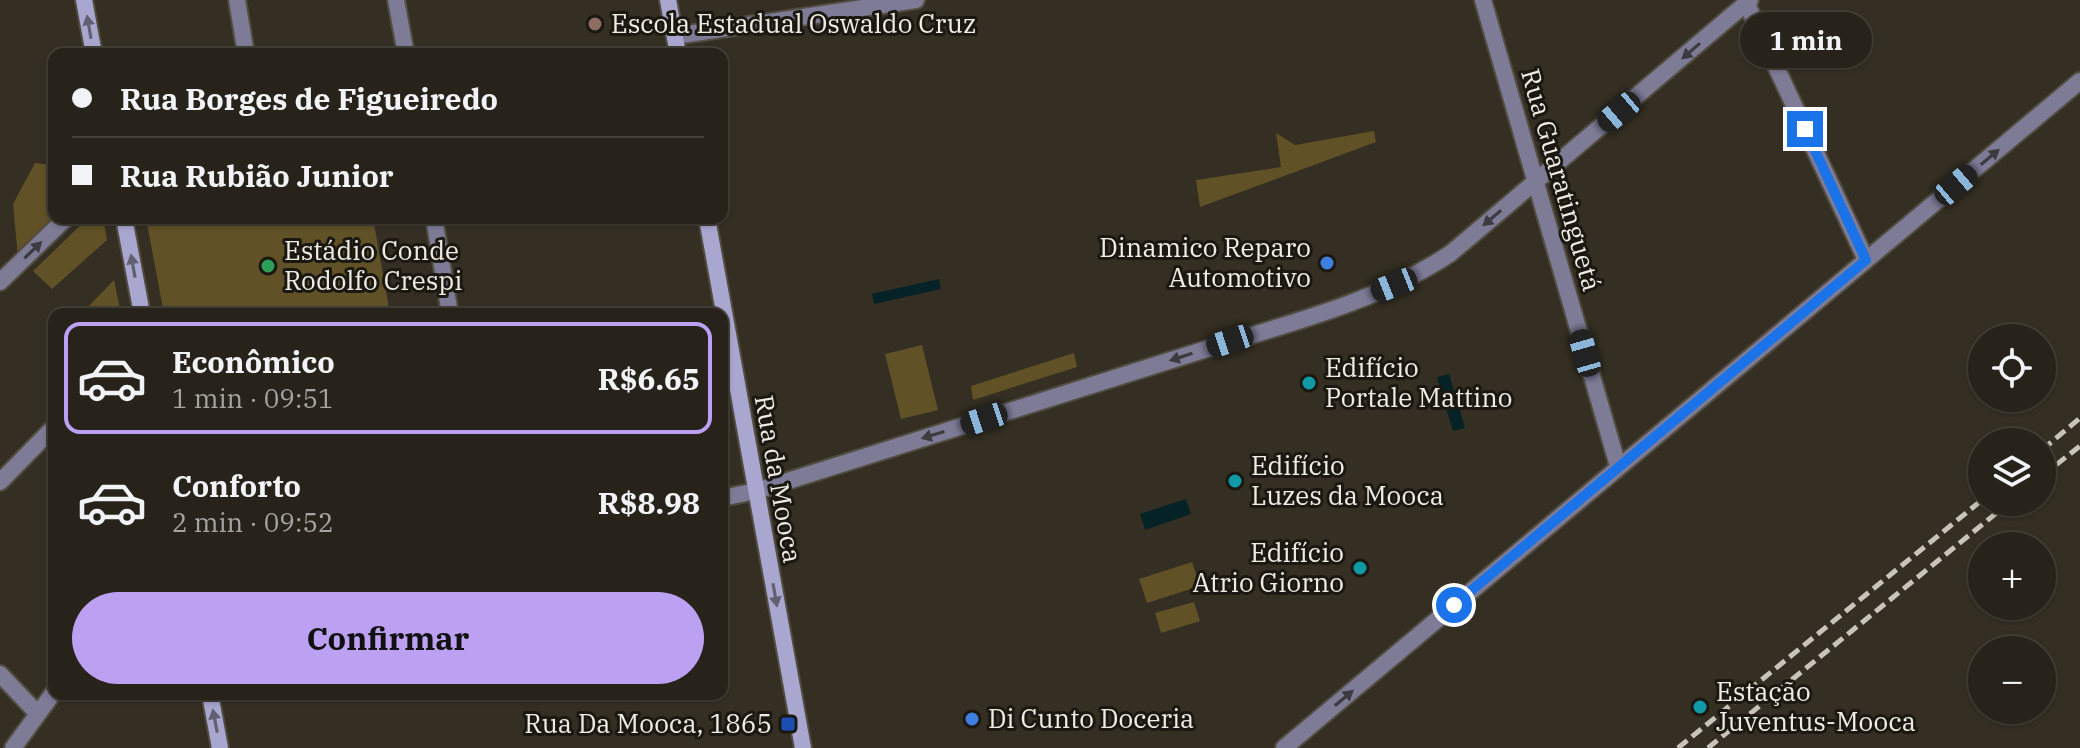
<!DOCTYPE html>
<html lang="pt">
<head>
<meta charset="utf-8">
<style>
	:root { --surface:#27231a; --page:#2f2b23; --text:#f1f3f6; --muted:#a4a4a2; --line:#434039; --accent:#bca0f2 }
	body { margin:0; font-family:"IBM Plex Serif",serif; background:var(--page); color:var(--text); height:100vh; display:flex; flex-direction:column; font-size:30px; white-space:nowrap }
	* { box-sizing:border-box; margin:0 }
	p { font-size:26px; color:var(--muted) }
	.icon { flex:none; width:44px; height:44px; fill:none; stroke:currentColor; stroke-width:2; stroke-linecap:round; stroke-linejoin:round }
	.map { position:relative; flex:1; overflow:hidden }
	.side { position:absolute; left:48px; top:308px; width:680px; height:392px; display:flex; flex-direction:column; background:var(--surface); border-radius:16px; box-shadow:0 2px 6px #0004,0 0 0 2px var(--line) }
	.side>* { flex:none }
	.guide { position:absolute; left:48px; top:48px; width:680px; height:176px; border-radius:16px; box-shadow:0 2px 6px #0004,0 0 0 2px var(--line); display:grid; align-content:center; height:176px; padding:0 24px; background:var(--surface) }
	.fabs { position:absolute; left:1968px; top:324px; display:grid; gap:16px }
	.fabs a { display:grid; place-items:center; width:88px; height:88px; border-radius:50%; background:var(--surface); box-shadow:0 2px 6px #0004,0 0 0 2px var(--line); font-size:40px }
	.end { position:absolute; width:36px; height:36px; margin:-18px; border:10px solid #1a73e8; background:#fff; box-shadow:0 0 0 4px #fff }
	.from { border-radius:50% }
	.bubble { position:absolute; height:56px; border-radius:28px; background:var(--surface); box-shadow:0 2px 6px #0004,0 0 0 2px var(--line); font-size:26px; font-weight:800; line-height:56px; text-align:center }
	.car { position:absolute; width:24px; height:48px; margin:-24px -12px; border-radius:10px; box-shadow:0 0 6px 2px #0007; background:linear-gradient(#222 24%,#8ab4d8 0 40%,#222 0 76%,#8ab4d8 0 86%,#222 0) }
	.guide b { display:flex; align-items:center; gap:28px; height:76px; font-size:30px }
	.guide b+b { border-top:2px solid var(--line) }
	.guide i { width:20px; height:20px; background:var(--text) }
	ul { padding:14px 0 0; list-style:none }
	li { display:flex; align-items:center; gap:24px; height:112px; margin:0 16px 12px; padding:0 8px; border:4px solid transparent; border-radius:16px }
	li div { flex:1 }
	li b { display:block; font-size:30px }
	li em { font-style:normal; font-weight:800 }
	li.selected { border-color:var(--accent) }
	li>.icon { width:72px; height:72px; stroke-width:1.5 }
	.button { display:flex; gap:16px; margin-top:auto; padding:16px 24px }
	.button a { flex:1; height:92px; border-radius:48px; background:var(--accent); color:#111; font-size:32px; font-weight:800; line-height:92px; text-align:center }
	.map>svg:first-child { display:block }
</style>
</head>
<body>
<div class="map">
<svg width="2080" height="748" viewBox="0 0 2080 748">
	<rect width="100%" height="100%" fill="#342f22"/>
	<path fill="#605127" d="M1374,131L1376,142L1200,207L1196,180L1281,167L1276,133L1295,145Z
		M35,163L54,165V218H57L18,257L13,204Z
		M88,218H103L107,240L52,289L33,271Z
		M146,218H373L390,314H164Z
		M114,280L121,314H81Z
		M922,345L938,410L901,419L885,354Z
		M1074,353L1077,367L973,400L971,386Z
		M1192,562L1200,586L1147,603L1139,579Z
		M1194,602L1200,621L1161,633L1155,613Z"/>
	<path fill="#052327" d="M939,279L941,289L874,304L872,294Z
		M1449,374L1465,428L1453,431L1437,377Z
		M1186,499L1191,514L1145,530L1140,514Z"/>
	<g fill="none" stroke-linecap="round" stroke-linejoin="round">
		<defs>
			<path id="minor" d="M237,0L246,54
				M396,0L406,54
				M1483,0L1618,466
				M1745,0L1866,260
				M675,36L916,0
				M434,218L450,314
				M0,282L66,218
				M0,482L54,427
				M722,498L756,491C903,444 1050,399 1197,352C1282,325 1377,303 1451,253L1750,0
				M0,674L38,714
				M13,748L54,692
				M1284,748L2080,81"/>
			<path id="secondary" d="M84,0L94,54
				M668,0L678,54
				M124,218L142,314
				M707,218L803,748
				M210,694L220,748"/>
		</defs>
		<use href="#minor" stroke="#524d41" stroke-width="20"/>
		<use href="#secondary" stroke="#524d41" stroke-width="20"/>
		<use href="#minor" stroke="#7d7b96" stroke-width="16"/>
		<use href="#secondary" stroke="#a9a6d0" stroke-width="16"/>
		<path stroke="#c8c4bb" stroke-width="5" stroke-dasharray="12 6" stroke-linecap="butt" d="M2042,450L2080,418
			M2042,476L2080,446
			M1678,748L1982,500
			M1708,748L2010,502"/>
	</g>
	<defs><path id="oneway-solid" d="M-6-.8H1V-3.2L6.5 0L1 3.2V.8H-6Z" transform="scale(2)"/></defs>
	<g fill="#625f70">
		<use href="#oneway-solid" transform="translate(89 27) rotate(-100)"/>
		<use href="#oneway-solid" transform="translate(133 266) rotate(-100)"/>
		<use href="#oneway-solid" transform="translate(775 595) rotate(80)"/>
		<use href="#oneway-solid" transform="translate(215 721) rotate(-101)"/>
	</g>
	<g fill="#3d3b40">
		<use href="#oneway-solid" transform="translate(1691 51) rotate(139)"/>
		<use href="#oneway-solid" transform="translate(1990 157) rotate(-40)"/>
		<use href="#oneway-solid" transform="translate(1492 218) rotate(140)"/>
		<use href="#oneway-solid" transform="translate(33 250) rotate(-44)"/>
		<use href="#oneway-solid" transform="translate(1181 357) rotate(162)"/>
		<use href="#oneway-solid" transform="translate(933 435) rotate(163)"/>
		<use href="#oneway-solid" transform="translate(1344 698) rotate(-40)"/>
	</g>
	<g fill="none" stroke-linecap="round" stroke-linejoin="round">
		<path stroke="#1a73e8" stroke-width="10" d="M1454,605L1866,260L1805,129"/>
	</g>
	<circle fill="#8d6e63" stroke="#1a1811" stroke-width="3" cx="595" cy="24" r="8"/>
	<g fill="#3f7fe0" stroke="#1a1811" stroke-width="3">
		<circle cx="1327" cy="263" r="8"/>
		<circle cx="972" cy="719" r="8"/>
	</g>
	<circle fill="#2e9e5b" stroke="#1a1811" stroke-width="3" cx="268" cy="266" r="8"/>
	<g fill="#0f9aa8" stroke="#1a1811" stroke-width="3">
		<circle cx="1309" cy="383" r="8"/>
		<circle cx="1235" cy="481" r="8"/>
		<circle cx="1360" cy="568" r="8"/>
		<circle cx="1700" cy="707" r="8"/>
	</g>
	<rect fill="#1a4fb4" stroke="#1a1811" stroke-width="3" x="780" y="716" width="16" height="16" rx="4"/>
	<g text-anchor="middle" stroke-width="6" stroke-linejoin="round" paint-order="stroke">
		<g font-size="26" fill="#efece3" stroke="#1a1811" text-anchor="start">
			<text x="611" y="33">Escola Estadual Oswaldo Cruz</text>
			<text x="1311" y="257" text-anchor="end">Dinamico Reparo<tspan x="1311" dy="30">Automotivo</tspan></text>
			<text x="284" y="260">Estádio Conde<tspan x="284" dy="30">Rodolfo Crespi</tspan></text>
			<text x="1325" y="377">Edifício<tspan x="1325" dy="30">Portale Mattino</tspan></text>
			<text x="1251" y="475">Edifício<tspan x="1251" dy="30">Luzes da Mooca</tspan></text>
			<text x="1344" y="562" text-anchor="end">Edifício<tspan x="1344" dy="30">Atrio Giorno</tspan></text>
			<text x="1716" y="701">Estação<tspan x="1716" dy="30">Juventus-Mooca</tspan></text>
			<text x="988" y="728">Di Cunto Doceria</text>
			<text x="772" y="733" text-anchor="end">Rua Da Mooca, 1865</text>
		</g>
		<g font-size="26" fill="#efece3" stroke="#1a1811">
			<text transform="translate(1561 180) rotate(74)" y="9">Rua Guaratinguetá</text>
			<text transform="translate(778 479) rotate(80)" y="9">Rua da Mooca</text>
		</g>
	</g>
</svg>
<div class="fabs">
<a><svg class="icon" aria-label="locate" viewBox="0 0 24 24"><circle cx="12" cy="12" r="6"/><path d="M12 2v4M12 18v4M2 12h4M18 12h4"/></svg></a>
<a><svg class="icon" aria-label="layers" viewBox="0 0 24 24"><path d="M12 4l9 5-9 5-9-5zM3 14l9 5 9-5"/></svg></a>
<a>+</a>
<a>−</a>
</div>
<i class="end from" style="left:1454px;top:605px"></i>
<i class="end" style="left:1805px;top:129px"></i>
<div class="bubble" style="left:1740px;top:12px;width:132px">1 min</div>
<i class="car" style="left:1619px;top:112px;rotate:230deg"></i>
<i class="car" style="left:1956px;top:185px;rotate:50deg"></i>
<i class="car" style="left:1394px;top:285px;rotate:248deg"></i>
<i class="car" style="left:1230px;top:341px;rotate:252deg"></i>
<i class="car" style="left:1585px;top:353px;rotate:344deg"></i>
<i class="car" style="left:984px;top:419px;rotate:252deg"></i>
<div class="guide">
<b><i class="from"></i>Rua Borges de Figueiredo</b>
<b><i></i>Rua Rubião Junior</b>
</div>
<section class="side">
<ul>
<li class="selected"><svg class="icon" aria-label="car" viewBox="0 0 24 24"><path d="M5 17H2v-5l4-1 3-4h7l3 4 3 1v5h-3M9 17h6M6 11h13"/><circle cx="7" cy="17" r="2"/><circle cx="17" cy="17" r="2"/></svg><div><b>Econômico</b><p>1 min · 09:51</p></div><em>R$6.65</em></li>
<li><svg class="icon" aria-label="car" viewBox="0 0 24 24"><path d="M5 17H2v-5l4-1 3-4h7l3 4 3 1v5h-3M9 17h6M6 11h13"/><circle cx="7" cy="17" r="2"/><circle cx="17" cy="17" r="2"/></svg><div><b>Conforto</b><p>2 min · 09:52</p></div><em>R$8.98</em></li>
</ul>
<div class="button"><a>Confirmar</a></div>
</section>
</div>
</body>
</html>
